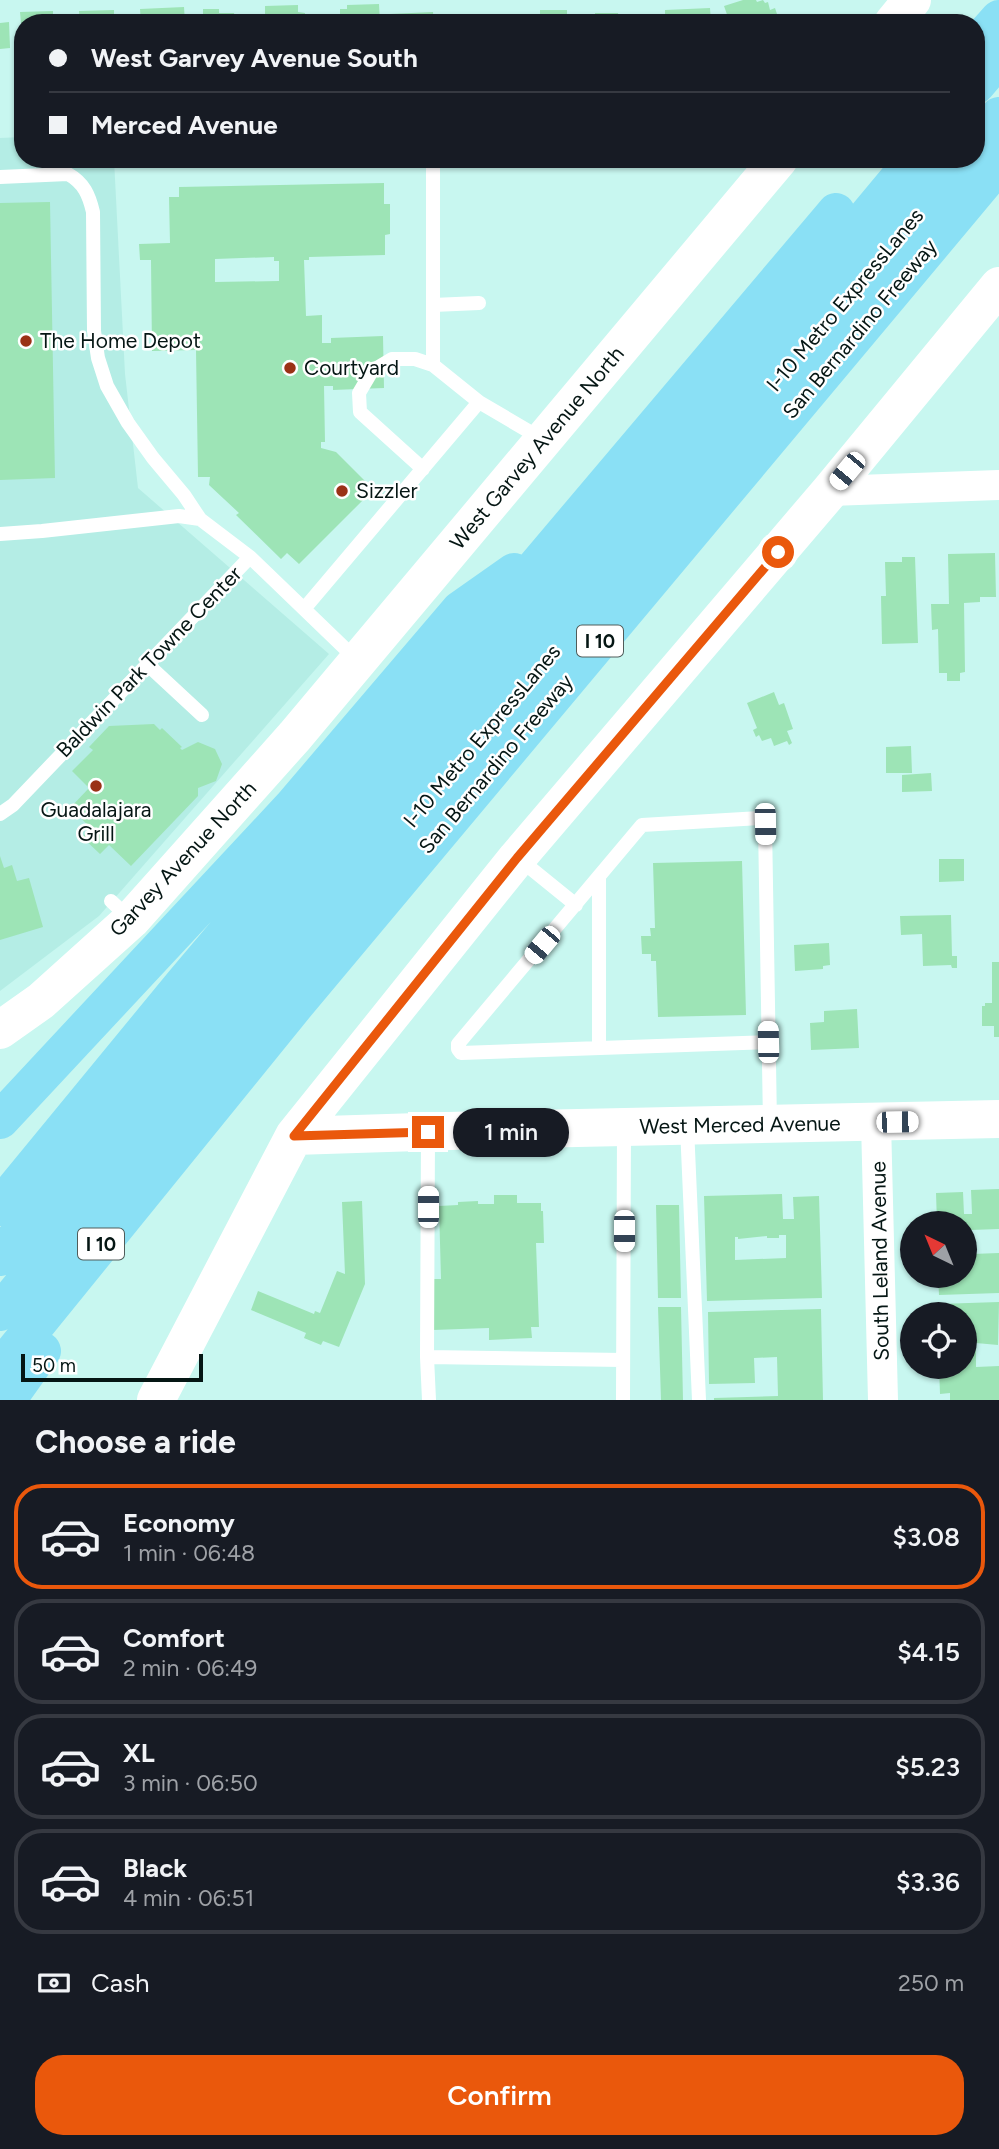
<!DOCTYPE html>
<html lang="en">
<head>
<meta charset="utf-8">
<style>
	:root { --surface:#171b24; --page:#242831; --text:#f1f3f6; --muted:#9ea1a6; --line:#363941; --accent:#ea580c }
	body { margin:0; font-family:Figtree,sans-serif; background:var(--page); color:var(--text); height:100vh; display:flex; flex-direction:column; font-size:26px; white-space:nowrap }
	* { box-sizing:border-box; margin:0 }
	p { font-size:23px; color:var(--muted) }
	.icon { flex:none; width:38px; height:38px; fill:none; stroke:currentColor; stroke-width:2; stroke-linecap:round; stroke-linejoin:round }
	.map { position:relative; height:1400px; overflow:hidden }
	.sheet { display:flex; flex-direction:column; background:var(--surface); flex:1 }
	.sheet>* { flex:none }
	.hud { position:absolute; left:14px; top:14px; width:971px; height:154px; border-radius:28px; box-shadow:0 2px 5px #0004; display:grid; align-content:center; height:154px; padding:0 35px; background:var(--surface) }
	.needle { width:46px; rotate:317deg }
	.tools { position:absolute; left:900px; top:1211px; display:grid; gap:14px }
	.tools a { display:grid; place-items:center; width:77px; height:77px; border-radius:50%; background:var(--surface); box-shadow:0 2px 5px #0004; font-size:35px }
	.scale { position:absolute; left:21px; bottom:18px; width:182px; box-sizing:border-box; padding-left:7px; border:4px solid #051614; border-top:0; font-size:19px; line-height:24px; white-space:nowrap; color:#051614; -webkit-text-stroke:5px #fff; paint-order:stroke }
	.end { position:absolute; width:32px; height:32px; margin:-16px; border:9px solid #ea580c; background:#fff; box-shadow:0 0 0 4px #fff }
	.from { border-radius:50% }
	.bubble { position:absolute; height:49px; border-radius:24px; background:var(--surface); box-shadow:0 2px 5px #0004; font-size:23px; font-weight:600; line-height:49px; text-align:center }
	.car { position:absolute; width:21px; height:42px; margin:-21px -10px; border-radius:9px; box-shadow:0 0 5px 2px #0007; background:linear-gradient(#fff 24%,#345 0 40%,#fff 0 76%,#345 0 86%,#fff 0) }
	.hud b { display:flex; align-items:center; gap:24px; height:66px; font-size:26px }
	.hud b+b { border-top:2px solid var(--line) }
	.hud i { width:18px; height:18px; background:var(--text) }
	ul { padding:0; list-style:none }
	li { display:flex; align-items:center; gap:21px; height:105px; margin:0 14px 10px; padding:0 21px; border:4px solid var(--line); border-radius:28px }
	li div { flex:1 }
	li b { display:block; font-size:26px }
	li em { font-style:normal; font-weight:600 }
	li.selected { border-color:var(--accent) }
	li>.icon { width:63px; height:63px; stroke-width:1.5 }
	h2 { padding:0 35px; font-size:32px; line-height:84px }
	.pay { display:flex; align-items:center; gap:18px; height:77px; padding:0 35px; font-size:26px }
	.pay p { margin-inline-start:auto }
	.primary-button { display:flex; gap:14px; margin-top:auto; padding:14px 35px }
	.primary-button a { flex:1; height:80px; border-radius:28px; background:var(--accent); color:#fff; font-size:28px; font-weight:600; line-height:80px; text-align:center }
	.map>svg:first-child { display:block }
</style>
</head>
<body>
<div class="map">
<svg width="999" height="1400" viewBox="0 0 999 1400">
	<rect width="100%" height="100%" fill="#c8f7f0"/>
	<path fill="#b4ede5" d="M23,137V159H114L125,374L138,488L329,654L99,916L0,991V138Z"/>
	<path fill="#9de4b6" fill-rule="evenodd" d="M743,0H756L757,2L763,0L765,3L768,2L770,10L775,8L780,23H730L724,6Z
		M379,4L380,23H322V16L340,14V9H347V5Z
		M298,5V12L305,13V23H265V6Z
		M184,7L185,23H141L140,9Z
		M710,8L711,23H665V10Z
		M203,9H219V13H234L235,18H245V23H203Z
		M114,10V14H121V19H133V23H80L79,11Z
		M540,10H567V15L571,14V23H528V16H540Z
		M53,11V18H60V23H21L20,12Z
		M433,12L434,23H390V14Z
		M595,13H618L619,19H643L644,23H595Z
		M490,14V20L497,19V23H458V15Z
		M9,22L10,48L0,49V23Z
		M384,183V204H390V234L385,235V255L309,257V260H304L306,316L322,315V343H331V338L383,336L384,388L333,390V386H324L325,442H321V448L336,452L368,484L358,495L363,500L299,564L287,553L281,559L236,515L239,513L209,485L210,477H198L196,350L152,351L151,260H140L139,244L170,243L169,197H179V187ZM274,257V261H279V281L215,282V259Z
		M50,202L55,478L0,480V203Z
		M995,553L996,597H980V602L964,603L965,672L960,673V681H947V673H939L938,629L932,630L931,604H949L948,554Z
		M902,557H915L918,643L882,644L881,596H886L885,562H902Z
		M774,692L779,705L784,703L793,729L787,731L792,743L789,745L787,741L774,746L771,738L762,741L759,735L756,737L753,730L757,728L747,703Z
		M154,724L160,730L162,728L182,747L180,748L182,750L198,742L215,749L222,764L216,781L198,788V796L131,866L109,845L100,854L82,837L91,828L70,808L89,788L72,771L93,750L89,747L109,726Z
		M911,746L912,773H886V747Z
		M931,773L932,791L902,792V775Z
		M0,856L4,868L12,865L17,881L29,878L43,927L0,940Z
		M939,859H964V881L939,882Z
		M742,861L746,1015L658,1017L656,961H651V954H642L641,936H651L650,928H655L653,863Z
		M951,915L952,956H957V968H952L951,965L923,966L922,934L901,935L900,916Z
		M829,943L830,965L823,966V969L795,971L794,945Z
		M992,962H999V1037H994V1026H982V1006H985V1003H992Z
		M857,1009L859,1048L811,1050L810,1023L824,1022V1011Z
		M999,1189V1229L971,1230L972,1254L999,1253V1293L939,1295L938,1276H964V1223H937L936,1193L963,1192L964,1214H972L971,1190Z
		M782,1194L783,1219H794L793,1197L819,1196L822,1298L707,1301L704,1196ZM779,1235H786V1258L735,1260V1237H738V1239L767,1236V1238H779Z
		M494,1195H517V1203H541V1211H543L544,1243H536L539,1327H531L532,1338L489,1340V1328L433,1330L431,1279H441L439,1206L458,1205V1202L478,1201V1204H494Z
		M362,1201L365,1284L339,1347L323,1341L321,1345L304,1338L306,1333L251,1310L258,1291L314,1314L315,1311L320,1313L337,1271L345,1274L342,1202Z
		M656,1205H679L681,1298H658Z
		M999,1302L998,1345L976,1343V1367L999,1366V1400H950V1393L940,1394L939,1367H964V1314H938V1304Z
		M658,1307H681L683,1400H661Z
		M821,1309L823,1400H714V1398L778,1396L777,1357L754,1358L755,1383L709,1384L708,1312Z"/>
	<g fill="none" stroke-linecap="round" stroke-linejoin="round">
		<path stroke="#fff" stroke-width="14" d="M433,159V365
			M676,159L677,161
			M0,177L68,174C84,183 89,195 93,212L94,331L98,358L107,386L128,423L153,458L184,495L200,519
			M433,305L479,303
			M423,469L360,412L359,393L372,371L392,359H415L433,365L479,402L542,439
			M0,534L42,531L179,516L200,519L250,557
			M304,609L479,402
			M147,664L202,715
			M0,814L13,805L250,557L358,661
			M518,858L576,905
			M599,877V1047
			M111,901L130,919
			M768,1042L461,1053L458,1049V1044L642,825L760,818L765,824L770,1123
			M687,1127L699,1400
			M427,1357L428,1134
			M429,1400L427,1357L623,1360
			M623,1400L624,1129"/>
		<path stroke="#fff" stroke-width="30" d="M830,491L999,485
			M876,1122L883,1400"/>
		<path stroke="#fff" stroke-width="38" d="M893,23L912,0
			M0,1030L41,1001L131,920L295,736L779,159
			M294,1136L481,1130L999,1119
			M156,1400L294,1136L517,858L830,491L999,286"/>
		<path stroke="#8ae0f5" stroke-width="38" d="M976,45L999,19
			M976,85L999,58
			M976,143L999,116
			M0,1120L292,807L460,610L514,572
			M0,1207L184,983L836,212
			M0,1257L915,159
			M0,1312L621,570L725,442L963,159
			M0,1369L296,1004L999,164
			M7,1400L42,1351"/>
	</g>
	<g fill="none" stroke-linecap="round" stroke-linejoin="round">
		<path stroke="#ea580c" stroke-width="9" d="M428,1132L294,1136L517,858L778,552"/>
	</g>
	<g fill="#9a3216" stroke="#fff" stroke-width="2.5">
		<circle cx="26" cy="341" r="7"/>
		<circle cx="290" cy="368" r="7"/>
		<circle cx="342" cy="491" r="7"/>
		<circle cx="96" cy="786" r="7"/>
	</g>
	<g text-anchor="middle" stroke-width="5" stroke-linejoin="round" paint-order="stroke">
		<g fill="#fff" stroke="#505c5a" stroke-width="2">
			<rect x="577" y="625.5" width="46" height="31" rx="5"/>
			<rect x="78" y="1228.5" width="46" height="31" rx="5"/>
		</g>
		<g font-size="19" font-weight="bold" fill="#051614">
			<text x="600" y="648">I 10</text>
			<text x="101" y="1251">I 10</text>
		</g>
		<g font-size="21" fill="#051614" stroke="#fff">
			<text transform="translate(845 300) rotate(-50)" y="7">I-10 Metro ExpressLanes</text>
			<text transform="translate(860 329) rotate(-50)" y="7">San Bernardino Freeway</text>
			<text transform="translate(537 448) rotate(-50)" y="7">West Garvey Avenue North</text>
			<text transform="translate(149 662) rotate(-46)" y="7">Baldwin Park Towne Center</text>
			<text transform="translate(482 736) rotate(-50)" y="7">I-10 Metro ExpressLanes</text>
			<text transform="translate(496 764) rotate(-50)" y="7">San Bernardino Freeway</text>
			<text transform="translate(183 859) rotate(-47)" y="7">Garvey Avenue North</text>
			<text transform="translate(740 1125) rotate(-1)" y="7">West Merced Avenue</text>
			<text transform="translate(880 1261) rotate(-91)" y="7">South Leland Avenue</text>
		</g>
		<g font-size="21" fill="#051614" stroke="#fff" text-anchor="start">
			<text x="40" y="348">The Home Depot</text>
			<text x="304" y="375">Courtyard</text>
			<text x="356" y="498">Sizzler</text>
			<text x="96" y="817" text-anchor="middle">Guadalajara<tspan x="96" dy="24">Grill</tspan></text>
		</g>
	</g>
</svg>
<div class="tools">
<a><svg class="needle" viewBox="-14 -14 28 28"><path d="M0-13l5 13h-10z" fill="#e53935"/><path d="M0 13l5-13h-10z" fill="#9ea1a6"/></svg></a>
<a><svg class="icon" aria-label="locate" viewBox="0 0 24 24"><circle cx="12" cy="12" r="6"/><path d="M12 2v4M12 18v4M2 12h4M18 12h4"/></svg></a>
</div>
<div class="scale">50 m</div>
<i class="end from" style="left:778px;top:552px"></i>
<i class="end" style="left:428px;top:1132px"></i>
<div class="bubble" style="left:453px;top:1108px;width:116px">1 min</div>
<i class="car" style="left:847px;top:471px;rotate:220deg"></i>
<i class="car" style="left:765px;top:824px;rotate:179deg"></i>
<i class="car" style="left:542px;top:945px;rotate:220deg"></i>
<i class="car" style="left:768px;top:1042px;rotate:359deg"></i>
<i class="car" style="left:897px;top:1122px;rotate:89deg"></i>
<i class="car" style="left:428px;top:1207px;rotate:0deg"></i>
<i class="car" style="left:624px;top:1231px;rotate:180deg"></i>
<div class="hud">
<b><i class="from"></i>West Garvey Avenue South</b>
<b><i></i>Merced Avenue</b>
</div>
</div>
<section class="sheet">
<h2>Choose a ride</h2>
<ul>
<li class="selected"><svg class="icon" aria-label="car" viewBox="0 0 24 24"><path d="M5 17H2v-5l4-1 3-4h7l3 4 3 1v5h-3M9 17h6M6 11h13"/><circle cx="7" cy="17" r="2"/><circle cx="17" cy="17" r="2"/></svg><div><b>Economy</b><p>1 min · 06:48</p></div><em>$3.08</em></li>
<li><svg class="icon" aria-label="car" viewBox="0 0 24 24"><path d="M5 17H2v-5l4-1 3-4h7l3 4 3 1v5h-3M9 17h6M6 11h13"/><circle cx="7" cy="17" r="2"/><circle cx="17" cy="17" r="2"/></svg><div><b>Comfort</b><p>2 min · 06:49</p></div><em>$4.15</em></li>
<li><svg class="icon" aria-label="car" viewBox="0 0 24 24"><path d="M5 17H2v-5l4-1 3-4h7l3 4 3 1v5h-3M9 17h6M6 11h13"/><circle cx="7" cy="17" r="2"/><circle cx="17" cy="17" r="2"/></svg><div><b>XL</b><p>3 min · 06:50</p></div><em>$5.23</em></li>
<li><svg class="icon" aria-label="car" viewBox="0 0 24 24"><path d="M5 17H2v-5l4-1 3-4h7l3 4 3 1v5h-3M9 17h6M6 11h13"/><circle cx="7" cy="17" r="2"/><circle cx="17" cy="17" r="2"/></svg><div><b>Black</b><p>4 min · 06:51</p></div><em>$3.36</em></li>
</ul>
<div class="pay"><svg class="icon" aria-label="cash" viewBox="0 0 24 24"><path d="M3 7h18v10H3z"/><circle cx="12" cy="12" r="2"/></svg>Cash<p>250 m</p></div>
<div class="primary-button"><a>Confirm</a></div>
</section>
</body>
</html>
